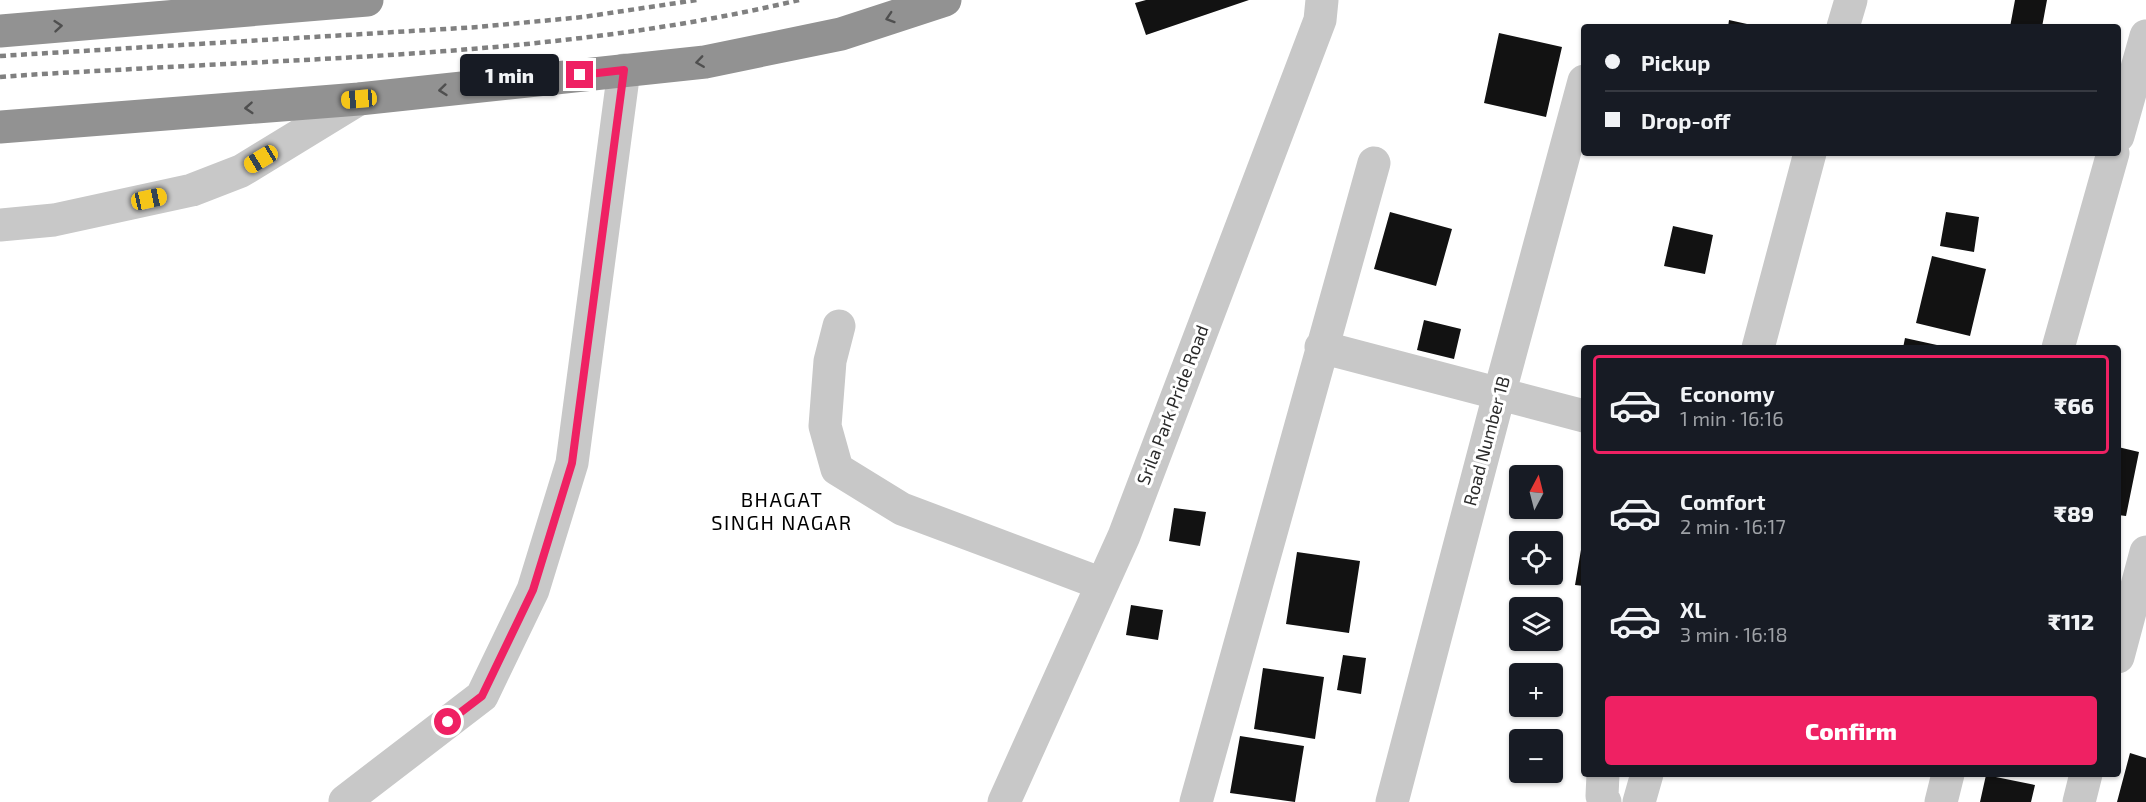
<!DOCTYPE html>
<html lang="en">
<head>
<meta charset="utf-8">
<style>
	:root { --surface:#171b24; --page:#242831; --text:#f1f3f6; --muted:#9ea1a6; --line:#363941; --accent:#ef2163 }
	body { margin:0; font-family:"Exo 2",sans-serif; background:var(--page); color:var(--text); height:100vh; display:flex; flex-direction:column; font-size:22px; white-space:nowrap }
	* { box-sizing:border-box; margin:0 }
	p { font-size:20px; color:var(--muted) }
	.icon { flex:none; width:33px; height:33px; fill:none; stroke:currentColor; stroke-width:2; stroke-linecap:round; stroke-linejoin:round }
	.map { position:relative; flex:1; overflow:hidden }
	.details { position:absolute; left:1581px; top:345px; width:540px; height:432px; display:flex; flex-direction:column; background:var(--surface); border-radius:6px; box-shadow:0 2px 4px #0004 }
	.details>* { flex:none }
	.banner { position:absolute; left:1581px; top:24px; width:540px; height:132px; border-radius:6px; box-shadow:0 2px 4px #0004; display:grid; align-content:center; height:132px; padding:0 24px; background:var(--surface) }
	.needle { width:39px; rotate:7deg }
	.fabs { position:absolute; left:1509px; top:465px; display:grid; gap:12px }
	.fabs a { display:grid; place-items:center; width:54px; height:54px; border-radius:6px; background:var(--surface); box-shadow:0 2px 4px #0004; font-size:30px }
	.end { position:absolute; width:27px; height:27px; margin:-14px; border:8px solid #ef2163; background:#fff; box-shadow:0 0 0 3px #fff }
	.from { border-radius:50% }
	.bubble { position:absolute; height:42px; border-radius:6px; background:var(--surface); box-shadow:0 2px 4px #0004; font-size:20px; font-weight:800; line-height:42px; text-align:center }
	.car { position:absolute; width:18px; height:36px; margin:-18px -9px; border-radius:8px; box-shadow:0 0 4px 2px #0007; background:linear-gradient(#f5c518 24%,#345 0 40%,#f5c518 0 76%,#345 0 86%,#f5c518 0) }
	.banner b { display:flex; align-items:center; gap:21px; height:57px; font-size:22px }
	.banner b+b { border-top:2px solid var(--line) }
	.banner i { width:15px; height:15px; background:var(--text) }
	ul { padding:10px 0 0; list-style:none }
	li { display:flex; align-items:center; gap:18px; height:99px; margin:0 12px 9px; padding:0 12px; border:3px solid transparent; border-radius:6px }
	li div { flex:1 }
	li b { display:block; font-size:22px }
	li em { font-style:normal; font-weight:800 }
	li.on { border-color:var(--accent) }
	li>.icon { width:54px; height:54px; stroke-width:1.5 }
	.primary-button { display:flex; gap:12px; margin-top:auto; padding:12px 24px }
	.primary-button a { flex:1; height:69px; border-radius:6px; background:var(--accent); color:#fff; font-size:24px; font-weight:800; line-height:69px; text-align:center }
	.map>svg:first-child { display:block }
</style>
</head>
<body>
<div class="map">
<svg width="2146" height="802" viewBox="0 0 2146 802">
	<rect width="100%" height="100%" fill="#fff"/>
	<path fill="#121212" d="M1146,0H1249L1146,35L1135,3Z
		M2015,0H2047L2042,27H2010Z
		M1729,20L1756,26V27H1728Z
		M1499,33L1562,47L1546,117L1484,103Z
		M1390,212L1452,229L1436,286L1374,269Z
		M1946,212L1979,217L1974,252L1940,246Z
		M1673,226L1713,235L1705,274L1664,266Z
		M1932,256L1986,269L1970,336L1916,323Z
		M1424,320L1461,329L1454,359L1417,350Z
		M1905,338L1946,347V348H1903Z
		M2118,447L2139,452L2126,516L2118,515Z
		M1174,508L1206,512L1200,546L1169,541Z
		M1583,538H1584V586L1575,585Z
		M1297,552L1360,561L1349,633L1286,624Z
		M1131,605L1163,610L1158,640L1126,635Z
		M1343,655L1366,658L1361,694L1337,690Z
		M1263,668L1324,677L1315,739L1254,729Z
		M1240,736L1304,746L1295,802L1230,793Z
		M2130,753L2146,758V802H2117Z
		M1986,775L2035,785L2031,802H1980Z"/>
	<g fill="none" stroke-linecap="round" stroke-linejoin="round">
		<path stroke="#c8c8c8" stroke-width="33" d="M1843,27L1851,0
			M2118,136L2146,36
			M0,225L54,220L192,190L241,171L359,99
			M839,326L830,361L825,426L837,469L902,509L1102,584
			M1321,347L1584,416
			M1758,348L1810,153
			M2058,348L2113,153
			M2118,657L2146,552
			M1603,774L1602,796L1605,802
			M345,801L482,696L533,590L572,463L624,70
			M1004,802L1124,536L1320,20L1322,0
			M1196,802L1374,163
			M1392,802L1499,395L1584,81
			M1639,802L1647,774
			M1941,802L1948,774
			M2079,802L2086,774"/>
		<path stroke="#929292" stroke-width="33" d="M0,31L367,0
			M0,127L359,99L705,62L841,34L945,0"/>
		<path stroke="#808080" stroke-width="4.5" stroke-dasharray="6 4.5" stroke-linecap="butt" d="M0,56L478,27L583,17L697,0
			M0,77C50,73 100,71 150,68C367,56 586,51 799,0"/>
	</g>
	<defs><path id="oneway-chevron" d="M-2-3.5L2.5 0L-2 3.5" fill="none" stroke-width="1.6" stroke-linecap="round" stroke-linejoin="round" transform="scale(1.5)"/></defs>
	<g stroke="#4f4f4f">
		<use href="#oneway-chevron" transform="translate(890 18) rotate(162)"/>
		<use href="#oneway-chevron" transform="translate(58 26) rotate(-5)"/>
		<use href="#oneway-chevron" transform="translate(700 62) rotate(172)"/>
		<use href="#oneway-chevron" transform="translate(443 90) rotate(174)"/>
		<use href="#oneway-chevron" transform="translate(249 108) rotate(176)"/>
	</g>
	<g fill="none" stroke-linecap="round" stroke-linejoin="round">
		<path stroke="#ef2163" stroke-width="8" d="M448,722L482,696L533,590L572,463L624,70L580,75"/>
	</g>
	<g text-anchor="middle" stroke-width="6" stroke-linejoin="round" paint-order="stroke">
		<g font-size="18" fill="#2b2b2b" stroke="#fff">
			<text transform="translate(1173 405) rotate(-69)" y="6">Srila Park Pride Road</text>
			<text transform="translate(1487 441) rotate(-75)" y="6">Road Number 1B</text>
		</g>
		<g font-size="20" letter-spacing="1.5" fill="#000" stroke="#fff">
			<text x="782" y="507">BHAGAT<tspan x="782" dy="23">SINGH NAGAR</tspan></text>
		</g>
	</g>
</svg>
<div class="fabs">
<a><svg class="needle" viewBox="-14 -14 28 28"><path d="M0-13l5 13h-10z" fill="#e53935"/><path d="M0 13l5-13h-10z" fill="#9ea1a6"/></svg></a>
<a><svg class="icon" aria-label="locate" viewBox="0 0 24 24"><circle cx="12" cy="12" r="6"/><path d="M12 2v4M12 18v4M2 12h4M18 12h4"/></svg></a>
<a><svg class="icon" aria-label="layers" viewBox="0 0 24 24"><path d="M12 4l9 5-9 5-9-5zM3 14l9 5 9-5"/></svg></a>
<a>+</a>
<a>−</a>
</div>
<i class="end from" style="left:448px;top:722px"></i>
<i class="end" style="left:580px;top:75px"></i>
<div class="bubble" style="left:460px;top:54px;width:99px">1 min</div>
<i class="car" style="left:359px;top:99px;rotate:265deg"></i>
<i class="car" style="left:261px;top:159px;rotate:239deg"></i>
<i class="car" style="left:149px;top:199px;rotate:78deg"></i>
<div class="banner">
<b><i class="from"></i>Pickup</b>
<b><i></i>Drop-off</b>
</div>
<section class="details">
<ul>
<li class="on"><svg class="icon" aria-label="car" viewBox="0 0 24 24"><path d="M5 17H2v-5l4-1 3-4h7l3 4 3 1v5h-3M9 17h6M6 11h13"/><circle cx="7" cy="17" r="2"/><circle cx="17" cy="17" r="2"/></svg><div><b>Economy</b><p>1 min · 16:16</p></div><em>₹66</em></li>
<li><svg class="icon" aria-label="car" viewBox="0 0 24 24"><path d="M5 17H2v-5l4-1 3-4h7l3 4 3 1v5h-3M9 17h6M6 11h13"/><circle cx="7" cy="17" r="2"/><circle cx="17" cy="17" r="2"/></svg><div><b>Comfort</b><p>2 min · 16:17</p></div><em>₹89</em></li>
<li><svg class="icon" aria-label="car" viewBox="0 0 24 24"><path d="M5 17H2v-5l4-1 3-4h7l3 4 3 1v5h-3M9 17h6M6 11h13"/><circle cx="7" cy="17" r="2"/><circle cx="17" cy="17" r="2"/></svg><div><b>XL</b><p>3 min · 16:18</p></div><em>₹112</em></li>
</ul>
<div class="primary-button"><a>Confirm</a></div>
</section>
</div>
</body>
</html>
